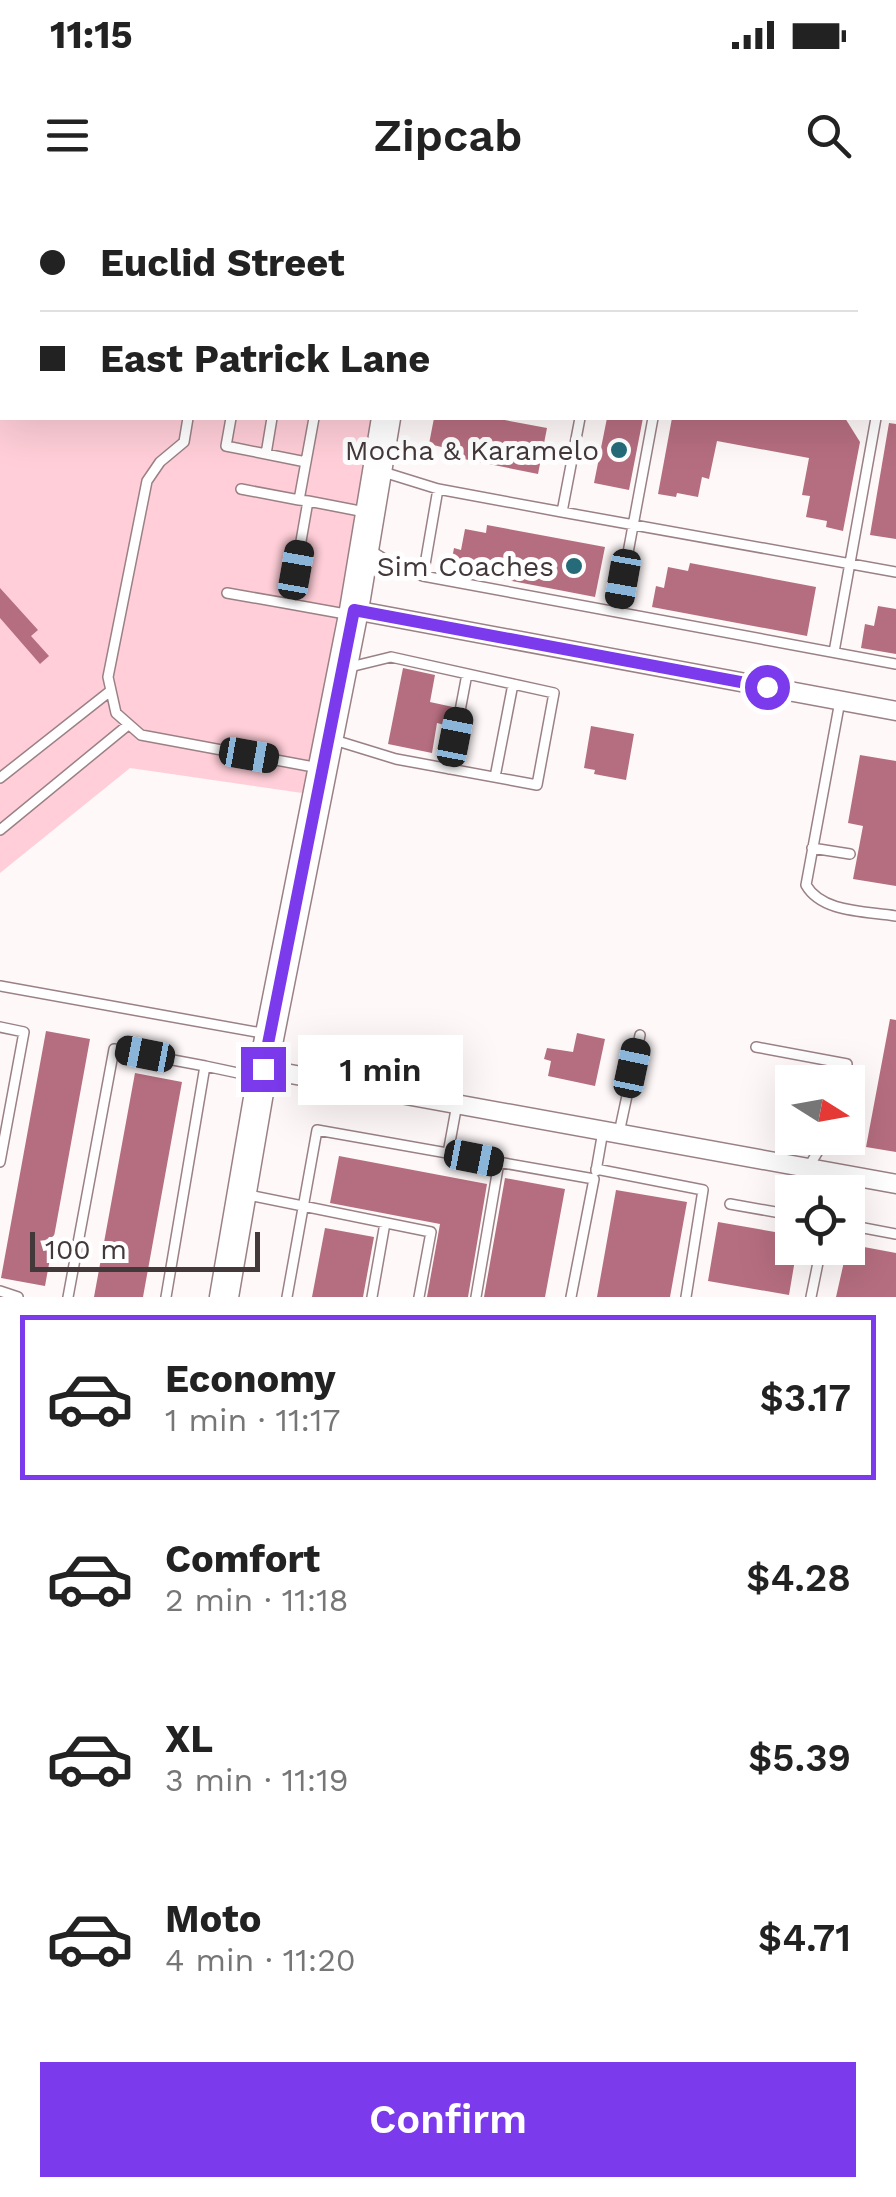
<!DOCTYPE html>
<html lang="en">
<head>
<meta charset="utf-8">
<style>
	:root { --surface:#fff; --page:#f2f2f2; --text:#222; --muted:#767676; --line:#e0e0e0; --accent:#7c3aed }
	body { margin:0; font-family:"Work Sans",sans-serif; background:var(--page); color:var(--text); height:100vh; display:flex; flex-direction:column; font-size:38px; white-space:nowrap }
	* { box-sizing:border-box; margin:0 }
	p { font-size:32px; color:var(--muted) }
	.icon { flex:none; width:55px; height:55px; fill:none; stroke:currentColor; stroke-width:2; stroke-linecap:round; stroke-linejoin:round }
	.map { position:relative; height:1097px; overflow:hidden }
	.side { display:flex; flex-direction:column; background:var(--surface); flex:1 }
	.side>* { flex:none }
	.hud { position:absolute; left:0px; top:0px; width:898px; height:220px; box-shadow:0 10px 40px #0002; display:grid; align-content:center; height:220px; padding:0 40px; background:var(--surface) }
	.needle { width:65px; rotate:101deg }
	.fabs { position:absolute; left:775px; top:865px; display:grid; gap:20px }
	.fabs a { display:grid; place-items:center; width:90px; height:90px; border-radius:0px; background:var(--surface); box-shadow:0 10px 40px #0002; font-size:50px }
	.scale { position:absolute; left:30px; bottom:25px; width:230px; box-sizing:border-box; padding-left:10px; border:5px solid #43383a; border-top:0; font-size:28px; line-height:35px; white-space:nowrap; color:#43383a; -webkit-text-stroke:8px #fff; paint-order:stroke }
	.end { position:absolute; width:45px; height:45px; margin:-22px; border:12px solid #7c3aed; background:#fff; box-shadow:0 0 0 5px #fff }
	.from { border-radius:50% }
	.bubble { position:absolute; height:70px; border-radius:0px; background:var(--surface); box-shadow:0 10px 40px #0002; font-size:32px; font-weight:600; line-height:70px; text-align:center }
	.car { position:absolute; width:30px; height:60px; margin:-30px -15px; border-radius:12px; box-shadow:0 0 8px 2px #0007; background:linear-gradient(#222 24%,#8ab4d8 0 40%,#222 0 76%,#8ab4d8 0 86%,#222 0) }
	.hud b { display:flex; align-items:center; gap:35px; height:95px; font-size:38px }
	.hud b+b { border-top:2px solid var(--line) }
	.hud i { width:25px; height:25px; background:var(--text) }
	ul { padding:18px 0 0; list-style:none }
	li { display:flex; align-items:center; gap:30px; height:165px; margin:0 20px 15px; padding:0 20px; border:5px solid transparent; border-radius:0px }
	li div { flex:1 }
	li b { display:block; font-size:38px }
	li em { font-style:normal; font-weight:600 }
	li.selected { border-color:var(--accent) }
	li>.icon { width:90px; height:90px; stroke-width:1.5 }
	.button { display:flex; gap:20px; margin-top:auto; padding:20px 40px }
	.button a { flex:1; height:115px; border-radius:0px; background:var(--accent); color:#fff; font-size:40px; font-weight:600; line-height:115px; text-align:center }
	.status { display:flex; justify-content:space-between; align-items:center; height:70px; padding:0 50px; background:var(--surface); direction:ltr }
	.status svg { height:28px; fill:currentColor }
	header { display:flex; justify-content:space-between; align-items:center; height:130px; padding:0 40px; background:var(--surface); font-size:45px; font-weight:600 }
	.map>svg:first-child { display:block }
</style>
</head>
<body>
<div class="status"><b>11:15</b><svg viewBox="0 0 49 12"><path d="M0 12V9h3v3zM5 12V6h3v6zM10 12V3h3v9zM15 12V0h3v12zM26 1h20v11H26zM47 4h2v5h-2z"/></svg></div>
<header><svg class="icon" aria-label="menu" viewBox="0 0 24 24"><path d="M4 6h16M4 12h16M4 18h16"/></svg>Zipcab<svg class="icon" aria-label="search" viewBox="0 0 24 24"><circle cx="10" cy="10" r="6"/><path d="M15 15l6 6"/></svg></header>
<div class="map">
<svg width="896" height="1097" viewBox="0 0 896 1097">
	<rect width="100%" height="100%" fill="#fef8f9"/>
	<path fill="#ffced8" d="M0,0H426L2,2V218H386L316,595L130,568L0,673Z"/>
	<path fill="#b56e7f" d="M434,218H494L547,228L538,274L449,256L450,249L429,244Z
		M607,218H643L629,290L594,283Z
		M672,218H845L860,242L843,331L826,327L827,321L806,317L810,296L802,295L809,258L717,241L709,279L702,277L698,297L677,293L676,297L658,294Z
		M889,223L896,224V339L870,335Z
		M487,325L605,347L595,397L450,369L454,348L461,350L465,329L486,333Z
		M690,363L816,387L807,436L652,407L656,386L664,388L668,367L688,371Z
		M0,388L38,430L31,436L49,456L40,464L0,418Z
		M878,406L896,409V454L861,448L865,424L874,426Z
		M403,468L435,475L430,502L453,507L449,526L437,523L432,553L388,544Z
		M591,526L634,534L626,580L594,574L595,570L584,568Z
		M860,555L896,561V686L853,679L863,626L848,623Z
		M890,819L896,820V952L866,947Z
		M46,831L90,839L45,1086L1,1078Z
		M577,833L605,839L595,886L548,876L551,861L544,859L547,848L573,852Z
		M135,873L182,882L143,1097H94Z
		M339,956L487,984L468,1097H427L440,1024L330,1003Z
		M505,978L565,989L545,1097H484Z
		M616,990L687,1002L670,1097H597Z
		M718,1022L792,1035V1048H797L789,1095L708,1081Z
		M325,1028L374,1037L363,1097H312Z
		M848,1044L896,1053V1097H836Z"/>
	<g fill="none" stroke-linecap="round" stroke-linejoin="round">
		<defs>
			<path id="lane" d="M4,2V0
				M229,2L230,0
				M0,26L2,11
				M895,115H896
				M188,218L184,242L160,262L147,281L108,477L116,513L141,535L319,568
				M231,218L226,246L306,262
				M266,254L272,218
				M380,271L438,289L562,312L580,218
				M241,289L299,300
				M308,301L365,312
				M562,312L896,372
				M370,350L400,369L423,376L438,289
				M423,376L896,464
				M227,393L290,404L308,301L299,300L314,218
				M290,404L351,415
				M617,412L653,218
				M834,452L876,218
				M840,501L806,685C822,713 866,711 896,716
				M331,539L396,559L537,585L554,493L391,457L350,467
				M449,569L467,474
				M495,577L513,484
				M0,578L109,492
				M0,630L128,525
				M812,648L850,654
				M0,786L267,834
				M0,827L24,832L0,962
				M756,847L847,864L844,882
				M205,866L257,877
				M619,933L640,835
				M448,953L457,904
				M808,968L826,938
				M596,969L703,990L686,1097
				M596,971L603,931
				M831,992L835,973
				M248,995L431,1032L419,1097
				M730,1004L792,1015
				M848,1025L896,1034
				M0,1091L18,1097
				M68,1097L114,849L205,866L166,1097
				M287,1097L317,930L594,979L571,1097
				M372,1097L385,1023
				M476,1097L499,962
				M811,1097L821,1048"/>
			<path id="street" d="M354,410L896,511
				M263,869L896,984"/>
			<path id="secondary" d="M426,2V0
				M224,1097L263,869L354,410L386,218"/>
			<path id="primary" d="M581,0L593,2
				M778,0L792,2
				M895,22H896
				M895,57L896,58"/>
		</defs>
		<use href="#lane" stroke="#9a8186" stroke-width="12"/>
		<use href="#street" stroke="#9a8186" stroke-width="21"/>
		<use href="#secondary" stroke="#9a8186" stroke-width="31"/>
		<use href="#primary" stroke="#9a8186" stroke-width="34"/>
		<use href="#lane" stroke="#fff" stroke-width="9"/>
		<use href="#street" stroke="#fff" stroke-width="18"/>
		<use href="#secondary" stroke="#fff" stroke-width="28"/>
		<use href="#primary" stroke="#fff" stroke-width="30"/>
	</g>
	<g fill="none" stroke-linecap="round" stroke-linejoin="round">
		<path stroke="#7c3aed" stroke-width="12" d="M263,869L354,410L767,487"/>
	</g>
	<g fill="#256b7a" stroke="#fff" stroke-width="4">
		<circle cx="619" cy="250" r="10"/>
		<circle cx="574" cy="366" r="10"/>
	</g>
	<g text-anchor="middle" stroke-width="10" stroke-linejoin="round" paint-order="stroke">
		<g font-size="28" fill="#43383a" stroke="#fff" text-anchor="end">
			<text x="599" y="260">Mocha &amp; Karamelo</text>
			<text x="554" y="376">Sim Coaches</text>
		</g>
	</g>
</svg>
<div class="fabs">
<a><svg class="needle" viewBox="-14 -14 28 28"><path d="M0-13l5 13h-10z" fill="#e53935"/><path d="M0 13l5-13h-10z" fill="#767676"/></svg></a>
<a><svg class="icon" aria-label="locate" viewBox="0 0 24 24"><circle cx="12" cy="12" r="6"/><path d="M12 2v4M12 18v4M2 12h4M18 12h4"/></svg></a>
</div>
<div class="scale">100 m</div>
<i class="end from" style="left:767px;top:487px"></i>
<i class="end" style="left:263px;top:869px"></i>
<div class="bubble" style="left:298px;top:835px;width:165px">1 min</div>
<i class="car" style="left:296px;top:370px;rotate:10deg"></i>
<i class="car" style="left:623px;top:379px;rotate:190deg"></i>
<i class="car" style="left:455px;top:537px;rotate:11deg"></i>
<i class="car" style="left:249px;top:555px;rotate:100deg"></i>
<i class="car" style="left:145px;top:854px;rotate:281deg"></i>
<i class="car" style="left:632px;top:868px;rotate:12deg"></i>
<i class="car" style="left:474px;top:958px;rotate:101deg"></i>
<div class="hud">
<b><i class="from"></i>Euclid Street</b>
<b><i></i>East Patrick Lane</b>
</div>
</div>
<section class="side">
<ul>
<li class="selected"><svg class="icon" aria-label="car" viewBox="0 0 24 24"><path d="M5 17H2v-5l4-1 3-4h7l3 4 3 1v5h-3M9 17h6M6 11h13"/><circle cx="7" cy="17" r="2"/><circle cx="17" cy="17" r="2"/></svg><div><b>Economy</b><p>1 min · 11:17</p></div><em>$3.17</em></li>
<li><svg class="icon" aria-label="car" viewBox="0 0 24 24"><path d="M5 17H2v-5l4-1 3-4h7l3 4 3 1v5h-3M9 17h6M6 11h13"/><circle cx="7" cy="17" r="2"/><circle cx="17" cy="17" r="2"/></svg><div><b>Comfort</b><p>2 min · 11:18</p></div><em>$4.28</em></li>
<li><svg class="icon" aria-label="car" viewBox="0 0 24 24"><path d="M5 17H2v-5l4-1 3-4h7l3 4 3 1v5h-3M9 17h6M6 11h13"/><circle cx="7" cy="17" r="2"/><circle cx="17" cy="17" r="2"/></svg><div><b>XL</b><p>3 min · 11:19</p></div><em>$5.39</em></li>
<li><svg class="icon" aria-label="car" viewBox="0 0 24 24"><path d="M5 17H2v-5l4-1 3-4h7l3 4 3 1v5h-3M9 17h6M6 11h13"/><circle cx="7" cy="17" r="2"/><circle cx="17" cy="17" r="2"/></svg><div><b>Moto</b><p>4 min · 11:20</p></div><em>$4.71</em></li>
</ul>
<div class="button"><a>Confirm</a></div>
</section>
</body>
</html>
